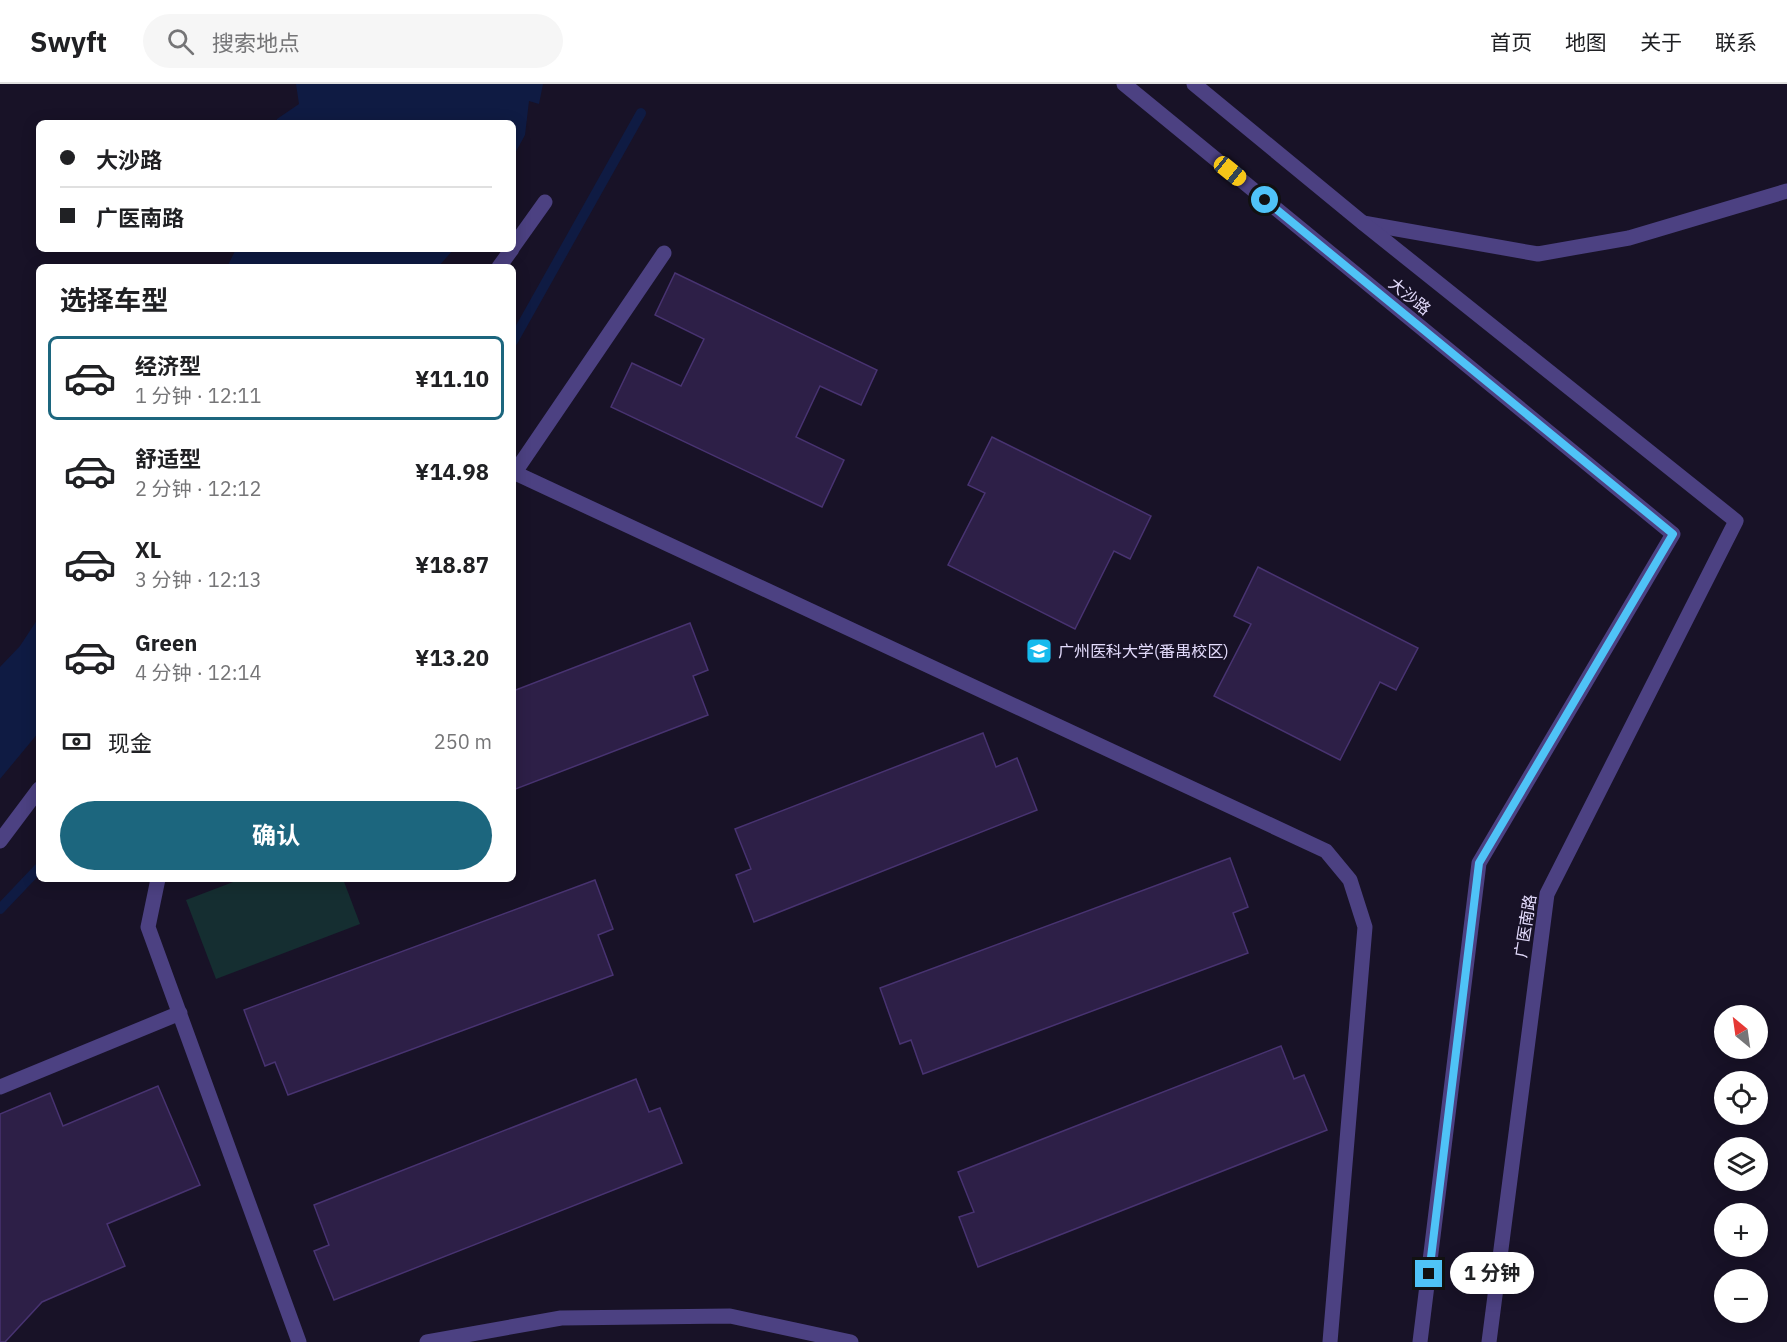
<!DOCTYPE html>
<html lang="zh">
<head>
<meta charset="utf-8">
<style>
	:root { --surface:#fff; --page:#f6f6f6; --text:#202124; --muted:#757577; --line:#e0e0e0; --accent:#1c667e }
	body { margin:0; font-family:"IBM Plex Sans","Noto Sans SC",sans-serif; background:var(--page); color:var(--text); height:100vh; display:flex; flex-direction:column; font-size:22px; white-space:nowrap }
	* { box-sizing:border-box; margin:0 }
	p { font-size:20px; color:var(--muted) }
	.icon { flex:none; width:33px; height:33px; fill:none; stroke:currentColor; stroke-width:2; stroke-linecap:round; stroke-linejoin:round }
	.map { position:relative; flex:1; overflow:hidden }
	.details { position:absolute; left:36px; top:180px; width:480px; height:618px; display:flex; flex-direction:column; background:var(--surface); border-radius:9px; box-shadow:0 3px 15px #0003 }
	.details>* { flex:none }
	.banner { position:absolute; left:36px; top:36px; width:480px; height:132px; border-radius:9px; box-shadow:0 3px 15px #0003; display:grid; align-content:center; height:132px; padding:0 24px; background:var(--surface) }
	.needle { width:39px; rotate:331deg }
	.controls { position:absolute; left:1714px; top:921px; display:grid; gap:12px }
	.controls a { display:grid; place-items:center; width:54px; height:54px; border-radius:50%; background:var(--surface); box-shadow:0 3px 15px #0003; font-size:30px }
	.end { position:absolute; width:27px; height:27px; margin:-14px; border:8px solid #4fc3f7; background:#111; box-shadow:0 0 0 3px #111 }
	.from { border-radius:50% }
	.bubble { position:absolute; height:42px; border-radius:21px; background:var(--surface); box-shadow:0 3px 15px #0003; font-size:20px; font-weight:700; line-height:42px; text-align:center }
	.car { position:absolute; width:18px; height:36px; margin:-18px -9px; border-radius:8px; box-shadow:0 0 4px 2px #0007; background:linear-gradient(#f5c518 24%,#345 0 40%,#f5c518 0 76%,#345 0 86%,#f5c518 0) }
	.banner b { display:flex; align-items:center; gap:21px; height:57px; font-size:22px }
	.banner b+b { border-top:2px solid var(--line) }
	.banner i { width:15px; height:15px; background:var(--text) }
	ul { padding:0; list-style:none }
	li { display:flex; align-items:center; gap:18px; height:84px; margin:0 12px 9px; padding:0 12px; border:3px solid transparent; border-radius:9px }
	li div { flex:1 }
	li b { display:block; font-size:22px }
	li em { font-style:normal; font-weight:700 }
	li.on { border-color:var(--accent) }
	li>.icon { width:54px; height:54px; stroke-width:1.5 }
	h2 { padding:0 24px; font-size:27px; line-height:72px }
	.pay { display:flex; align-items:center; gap:15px; height:66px; padding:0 24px; font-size:22px }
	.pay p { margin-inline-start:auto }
	.button { display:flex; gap:12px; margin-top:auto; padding:12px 24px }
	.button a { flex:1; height:69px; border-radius:36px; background:var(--accent); color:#fff; font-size:24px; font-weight:700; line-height:69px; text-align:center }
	header { display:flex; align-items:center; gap:36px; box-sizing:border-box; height:84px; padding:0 30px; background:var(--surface); border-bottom:2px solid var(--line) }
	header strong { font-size:28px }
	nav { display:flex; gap:33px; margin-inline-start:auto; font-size:21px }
	.search { width:420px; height:54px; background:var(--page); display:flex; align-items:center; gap:15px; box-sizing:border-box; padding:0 21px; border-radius:33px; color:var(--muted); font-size:22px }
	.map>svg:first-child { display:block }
</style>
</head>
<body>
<header>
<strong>Swyft</strong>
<div class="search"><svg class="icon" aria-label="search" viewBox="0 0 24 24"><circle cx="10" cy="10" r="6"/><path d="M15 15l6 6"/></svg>搜索地点</div>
<nav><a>首页</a><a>地图</a><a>关于</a><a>联系</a></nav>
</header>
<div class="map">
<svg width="1787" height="1258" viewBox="0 0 1787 1258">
	<rect width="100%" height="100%" fill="#181227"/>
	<path fill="#152e31" d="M241,795H343L360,840L216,895L186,816Z"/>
	<path fill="#0f1b43" d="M296,0H543L539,20L529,17L525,51L513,73V39H276L277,35L299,20Z
		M236,165H454L438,183H227Z
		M39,533V648L0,695V583L20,562Z"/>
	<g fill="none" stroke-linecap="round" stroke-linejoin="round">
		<path stroke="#0f1b43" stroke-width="10" d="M513,257L641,29
			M0,825L39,784"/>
	</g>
	<path fill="#2d1f47" stroke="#483371" stroke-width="1.5" d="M675,189L877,286L861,321L820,302L796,353L844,376L822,423L611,323L632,279L681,302L704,255L655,231Z
		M992,353L1151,432L1130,475L1114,467L1075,545L948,481L985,409L968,401Z
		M1258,483L1418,564L1396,606L1380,598L1340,676L1214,612L1251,540L1234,532Z
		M690,539L708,586L693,592L708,631L513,706V607Z
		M983,649L996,683L1017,674L1037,726L754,838L736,791L751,785L735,745Z
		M1230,774L1248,823L1233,829L1248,869L923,990L911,956L900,960L880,904Z
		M595,796L613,845L598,851L613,891L288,1011L275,978L265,982L244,926Z
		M1281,962L1294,995L1304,991L1327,1046L978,1183L959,1133L974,1128L958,1088Z
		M636,995L649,1028L660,1024L682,1079L334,1216L314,1167L329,1161L314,1121Z
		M158,1002L200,1101L107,1140L125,1182L42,1218L5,1258H0V1030L50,1009L63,1042Z"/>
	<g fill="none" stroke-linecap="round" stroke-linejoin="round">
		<path stroke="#4c4182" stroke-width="15" d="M1363,139L1538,170L1629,154L1787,107
			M513,163L545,118
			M499,183L512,165
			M513,388L1326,767L1350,796L1365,843L1330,1258
			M513,391L664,169
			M0,757L39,705
			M158,795L148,843L299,1258
			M0,1003L180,929
			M427,1258L561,1234L730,1232L851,1258"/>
		<path stroke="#4c4182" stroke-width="15" d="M1124,0L1673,450L1479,779L1420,1258
			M1194,0L1363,139L1736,437L1547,810L1489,1258"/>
	</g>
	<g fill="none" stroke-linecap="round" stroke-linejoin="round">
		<path stroke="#4fc3f7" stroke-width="8" d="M1265,116L1673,450L1479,779L1429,1190"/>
	</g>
	<defs>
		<symbol id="university-square" viewBox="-11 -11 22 22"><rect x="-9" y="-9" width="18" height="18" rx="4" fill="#16baed" stroke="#181227"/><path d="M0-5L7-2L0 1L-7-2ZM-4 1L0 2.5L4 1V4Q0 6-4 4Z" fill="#fff"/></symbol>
	</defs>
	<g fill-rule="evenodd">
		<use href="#university-square" x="1024" y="552" width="30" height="30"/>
	</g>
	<g text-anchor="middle" stroke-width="4.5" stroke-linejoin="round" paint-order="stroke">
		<g font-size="16" fill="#e3dbfc" stroke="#181227">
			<text transform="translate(1410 212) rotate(39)" y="6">大沙路</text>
			<text transform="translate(1525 842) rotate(-81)" y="6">广医南路</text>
		</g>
		<g font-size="16" fill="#e3dbfc" stroke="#181227" text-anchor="start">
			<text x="1058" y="573">广州医科大学(番禺校区)</text>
		</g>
	</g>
</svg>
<div class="controls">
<a><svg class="needle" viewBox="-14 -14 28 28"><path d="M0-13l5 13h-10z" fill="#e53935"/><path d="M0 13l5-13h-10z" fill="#757577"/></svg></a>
<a><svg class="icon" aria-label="locate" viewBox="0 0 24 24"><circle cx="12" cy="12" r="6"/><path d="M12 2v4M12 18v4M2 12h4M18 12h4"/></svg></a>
<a><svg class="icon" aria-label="layers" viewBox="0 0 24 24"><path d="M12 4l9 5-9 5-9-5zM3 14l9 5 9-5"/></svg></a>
<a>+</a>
<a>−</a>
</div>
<i class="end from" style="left:1265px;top:116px"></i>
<i class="end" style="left:1429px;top:1190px"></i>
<div class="bubble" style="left:1450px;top:1168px;width:84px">1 分钟</div>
<i class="car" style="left:1230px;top:87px;rotate:129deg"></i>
<div class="banner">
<b><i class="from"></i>大沙路</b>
<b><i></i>广医南路</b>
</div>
<section class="details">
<h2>选择车型</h2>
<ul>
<li class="on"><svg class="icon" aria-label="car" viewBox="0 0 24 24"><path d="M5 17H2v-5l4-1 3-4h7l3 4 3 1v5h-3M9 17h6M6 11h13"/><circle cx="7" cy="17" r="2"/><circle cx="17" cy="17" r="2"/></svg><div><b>经济型</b><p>1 分钟 · 12:11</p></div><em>¥11.10</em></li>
<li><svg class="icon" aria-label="car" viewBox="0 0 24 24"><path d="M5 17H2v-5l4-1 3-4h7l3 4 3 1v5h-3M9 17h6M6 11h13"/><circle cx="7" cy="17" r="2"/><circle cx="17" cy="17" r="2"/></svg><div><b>舒适型</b><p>2 分钟 · 12:12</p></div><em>¥14.98</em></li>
<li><svg class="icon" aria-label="car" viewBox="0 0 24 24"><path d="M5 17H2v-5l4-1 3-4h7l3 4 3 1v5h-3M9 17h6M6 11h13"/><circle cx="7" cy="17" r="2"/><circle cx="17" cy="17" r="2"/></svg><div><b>XL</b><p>3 分钟 · 12:13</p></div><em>¥18.87</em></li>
<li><svg class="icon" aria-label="car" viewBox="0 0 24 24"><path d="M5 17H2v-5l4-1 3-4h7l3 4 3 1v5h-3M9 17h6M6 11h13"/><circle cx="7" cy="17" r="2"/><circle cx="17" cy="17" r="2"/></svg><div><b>Green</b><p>4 分钟 · 12:14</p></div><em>¥13.20</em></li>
</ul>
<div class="pay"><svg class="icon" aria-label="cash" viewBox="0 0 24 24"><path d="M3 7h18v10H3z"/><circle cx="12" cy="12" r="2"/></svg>现金<p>250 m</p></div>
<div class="button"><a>确认</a></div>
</section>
</div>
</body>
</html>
